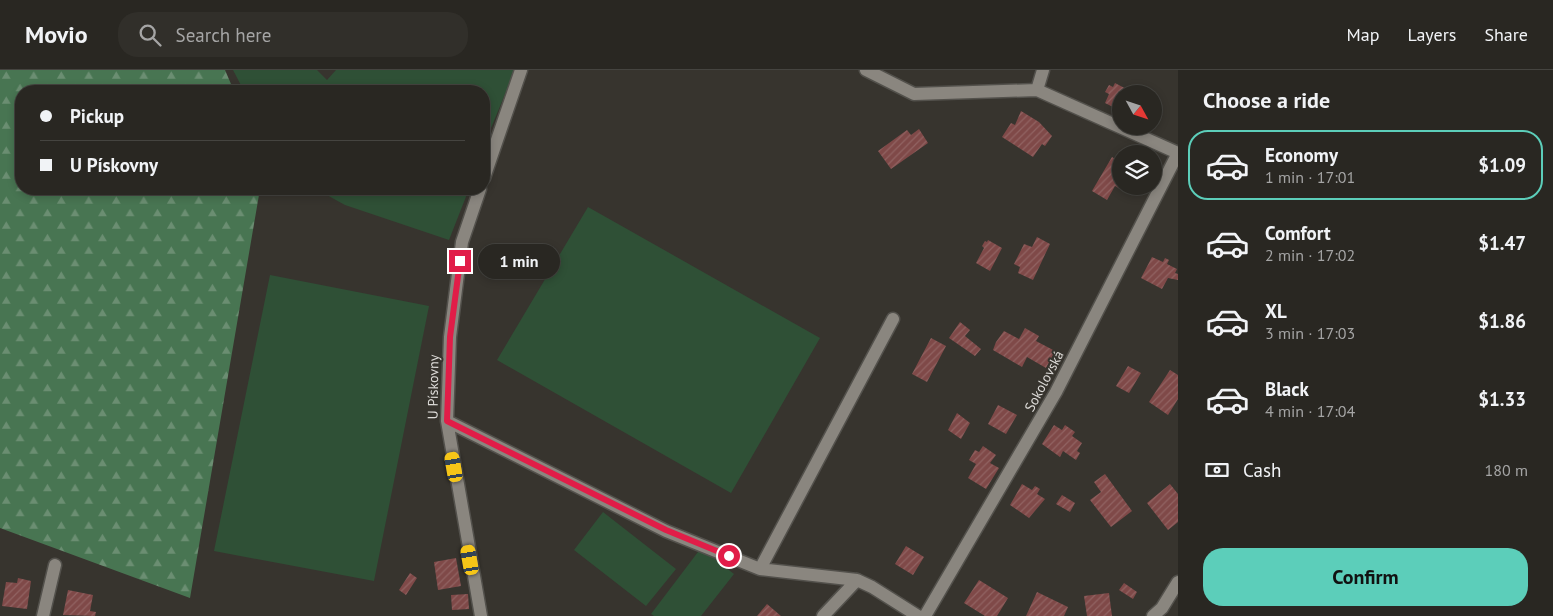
<!DOCTYPE html>
<html lang="en">
<head>
<meta charset="utf-8">
<style>
	:root { --surface:#292722; --page:#312f2a; --text:#f1f3f6; --muted:#a5a5a5; --line:#454440; --accent:#5cceba }
	body { margin:0; font-family:"PT Sans",sans-serif; background:var(--page); color:var(--text); height:100vh; display:flex; flex-direction:column; font-size:19px; white-space:nowrap }
	* { box-sizing:border-box; margin:0 }
	p { font-size:16px; color:var(--muted) }
	.icon { flex:none; width:28px; height:28px; fill:none; stroke:currentColor; stroke-width:2; stroke-linecap:round; stroke-linejoin:round }
	.map { position:relative; flex:1; overflow:hidden }
	.details { display:flex; flex-direction:column; background:var(--surface); width:375px }
	.details>* { flex:none }
	.guide { position:absolute; left:15px; top:15px; width:475px; height:110px; border-radius:20px; box-shadow:0 2px 8px #0003,0 0 0 1px var(--line); display:grid; align-content:center; height:110px; padding:0 25px; background:var(--surface) }
	.needle { width:32px; rotate:130deg }
	.buttons { position:absolute; left:1112px; top:15px; display:grid; gap:10px }
	.buttons a { display:grid; place-items:center; width:50px; height:50px; border-radius:50%; background:var(--surface); box-shadow:0 2px 8px #0003,0 0 0 1px var(--line); font-size:25px }
	.end { position:absolute; width:22px; height:22px; margin:-11px; border:6px solid #e11d48; background:#fff; box-shadow:0 0 0 2px #fff }
	.from { border-radius:50% }
	.bubble { position:absolute; height:35px; border-radius:18px; background:var(--surface); box-shadow:0 2px 8px #0003,0 0 0 1px var(--line); font-size:16px; font-weight:700; line-height:35px; text-align:center }
	.car { position:absolute; width:15px; height:30px; margin:-15px -8px; border-radius:6px; box-shadow:0 0 4px 1px #0007; background:linear-gradient(#f5c518 24%,#345 0 40%,#f5c518 0 76%,#345 0 86%,#f5c518 0) }
	.guide b { display:flex; align-items:center; gap:18px; height:48px; font-size:19px }
	.guide b+b { border-top:1px solid var(--line) }
	.guide i { width:12px; height:12px; background:var(--text) }
	ul { padding:0; list-style:none }
	li { display:flex; align-items:center; gap:15px; height:70px; margin:0 10px 8px; padding:0 15px; border:2px solid transparent; border-radius:20px }
	li div { flex:1 }
	li b { display:block; font-size:19px }
	li em { font-style:normal; font-weight:700 }
	li.selected { border-color:var(--accent) }
	li>.icon { width:45px; height:45px; stroke-width:1.5 }
	h2 { padding:0 25px; font-size:22px; line-height:60px }
	.pay { display:flex; align-items:center; gap:12px; height:55px; padding:0 25px; font-size:19px }
	.pay p { margin-inline-start:auto }
	.primary-button { display:flex; gap:10px; margin-top:auto; padding:10px 25px }
	.primary-button a { flex:1; height:58px; border-radius:20px; background:var(--accent); color:#111; font-size:20px; font-weight:700; line-height:58px; text-align:center }
	header { display:flex; align-items:center; gap:30px; box-sizing:border-box; height:70px; padding:0 25px; background:var(--surface); border-bottom:1px solid var(--line) }
	header strong { font-size:24px }
	nav { display:flex; gap:28px; margin-inline-start:auto; font-size:18px }
	.search { width:350px; height:45px; background:var(--page); display:flex; align-items:center; gap:12px; box-sizing:border-box; padding:0 18px; border-radius:20px; color:var(--muted); font-size:19px }
	main { display:flex; flex:1; min-height:0 }
	.map>svg:first-child { display:block }
</style>
</head>
<body>
<header>
<strong>Movio</strong>
<div class="search"><svg class="icon" aria-label="search" viewBox="0 0 24 24"><circle cx="10" cy="10" r="6"/><path d="M15 15l6 6"/></svg>Search here</div>
<nav><a>Map</a><a>Layers</a><a>Share</a></nav>
</header>
<main>
<div class="map">
<svg width="1178" height="546" viewBox="0 0 1178 546">
	<defs>
		<pattern id="forest-firs" width="22" height="20" patternUnits="userSpaceOnUse" patternTransform="scale(1.25)"><rect width="22" height="20" fill="#487552"/><path d="M5 1l3.5 6h-7zM16 11l3.5 6h-7z" fill="#6b8e72"/></pattern>
		<pattern id="building-hatch" width="6" height="6" patternUnits="userSpaceOnUse" patternTransform="scale(1.25)"><rect width="6" height="6" fill="#7f4948"/><path d="M-1 1l2-2M0 6l6-6M5 7l2-2" fill="none" stroke="#916362"/></pattern>
	</defs>
	<rect width="100%" height="100%" fill="#37342e"/>
	<path fill="#2f5036" d="M233,0H317L327,10L336,0H515L484,75V21H244Z
		M316,119H469L449,170L345,135Z
		M588,137L820,268L731,423L497,290Z
		M270,205L429,236L374,511L214,481Z
		M603,442L676,499L646,536L574,480Z
		M701,478L734,504L701,546H654L651,544Z"/>
	<path fill="url(#forest-firs)" d="M0,0H225L234,21H21V119H260L190,528L0,458Z"/>
	<path fill="url(#building-hatch)" d="M1115,13L1136,24H1121V41L1105,33L1109,24L1105,22L1109,15L1113,17Z
		M1021,41L1039,52L1052,66L1045,76L1042,74L1033,87L1002,67L1011,53L1015,55Z
		M919,59L928,73L891,99L878,81L907,60L911,65Z
		M1112,87L1121,93V116H1128L1125,122L1115,116L1107,130L1092,121Z
		M1037,167L1050,174L1033,210L1018,203L1020,197L1014,194L1024,174L1032,177Z
		M988,170L1002,178L990,201L976,193L984,178L982,176L985,171L987,172Z
		M1152,187L1163,192L1165,188L1169,190L1167,194L1177,199L1175,203L1178,204V210L1168,208L1162,219L1141,208Z
		M960,252L970,260L965,266L981,279L975,286L949,268Z
		M1025,258L1039,266L1036,271L1055,281L1046,298L1027,287L1022,297L993,280L996,272L1004,261L1019,269Z
		M931,268L946,276L927,312L912,304Z
		M1128,296L1141,303L1129,323L1116,316Z
		M1170,300L1178,305V329L1168,345L1149,332Z
		M998,335L1017,345L1006,364L988,354Z
		M957,343L970,353L961,369L948,360Z
		M1054,355L1062,360L1065,355L1075,362L1072,366L1082,373L1077,381L1080,383L1076,390L1063,381L1060,387L1042,374Z
		M983,376L996,385L990,393L999,398L986,419L968,408L976,394L969,390L975,380L979,382Z
		M1105,404L1132,441L1111,457L1090,430L1101,422L1094,412Z
		M1022,414L1032,420L1035,416L1040,419L1037,424L1045,429L1029,448L1010,435Z
		M1170,414L1178,424V452L1168,460L1147,433Z
		M1062,425L1075,433L1070,442L1056,434Z
		M906,476L924,487L913,505L895,494Z
		M456,488L461,516L438,520L434,492Z
		M410,503L417,508L406,525L399,520Z
		M18,508L31,511L27,539L2,536L6,512L17,513Z
		M979,510L1008,528L997,546H985L964,533Z
		M1124,513L1137,522L1133,529L1119,520Z
		M68,520L93,525L90,541L96,542L95,546L63,545Z
		M1037,522L1068,537L1064,546H1026Z
		M1109,523L1112,546H1087L1084,526Z
		M468,524L469,539L452,540L451,525Z
		M767,534L781,546H757Z"/>
	<g fill="none" stroke-linecap="round" stroke-linejoin="round">
		<defs>
			<path id="minor" d="M866,0L914,24L1037,20L1178,83
				M1037,20L1043,0
				M484,108L521,0
				M480,119L462,172L450,267L447,351L481,546
				M447,351L666,461L760,499L857,510
				M760,499L893,249
				M43,546L55,495
				M823,546L857,510L872,517L918,546
				M1153,546L1162,538L1178,512"/>
			<path id="tertiary" d="M925,546L1056,322L1178,83"/>
		</defs>
		<use href="#minor" stroke="#53514c" stroke-width="15"/>
		<use href="#tertiary" stroke="#53514c" stroke-width="15"/>
		<use href="#minor" stroke="#8a867f" stroke-width="12"/>
		<use href="#tertiary" stroke="#8a867f" stroke-width="12"/>
	</g>
	<g fill="none" stroke-linecap="round" stroke-linejoin="round">
		<path stroke="#e11d48" stroke-width="6" d="M460,191L450,267L447,351L666,460L729,486"/>
	</g>
	<g text-anchor="middle" stroke-width="4" stroke-linejoin="round" paint-order="stroke">
		<g font-size="14" fill="#dddbd8" stroke="#37342e">
			<text transform="translate(1044 311) rotate(-62)" y="5">Sokolovská</text>
			<text transform="translate(433 317) rotate(-89)" y="5">U Pískovny</text>
		</g>
	</g>
</svg>
<div class="buttons">
<a><svg class="needle" viewBox="-14 -14 28 28"><path d="M0-13l5 13h-10z" fill="#e53935"/><path d="M0 13l5-13h-10z" fill="#a5a5a5"/></svg></a>
<a><svg class="icon" aria-label="layers" viewBox="0 0 24 24"><path d="M12 4l9 5-9 5-9-5zM3 14l9 5 9-5"/></svg></a>
</div>
<i class="end from" style="left:729px;top:486px"></i>
<i class="end" style="left:460px;top:191px"></i>
<div class="bubble" style="left:478px;top:174px;width:82px">1 min</div>
<i class="car" style="left:454px;top:397px;rotate:350deg"></i>
<i class="car" style="left:470px;top:490px;rotate:350deg"></i>
<div class="guide">
<b><i class="from"></i>Pickup</b>
<b><i></i>U Pískovny</b>
</div>
</div>
<section class="details">
<h2>Choose a ride</h2>
<ul>
<li class="selected"><svg class="icon" aria-label="car" viewBox="0 0 24 24"><path d="M5 17H2v-5l4-1 3-4h7l3 4 3 1v5h-3M9 17h6M6 11h13"/><circle cx="7" cy="17" r="2"/><circle cx="17" cy="17" r="2"/></svg><div><b>Economy</b><p>1 min · 17:01</p></div><em>$1.09</em></li>
<li><svg class="icon" aria-label="car" viewBox="0 0 24 24"><path d="M5 17H2v-5l4-1 3-4h7l3 4 3 1v5h-3M9 17h6M6 11h13"/><circle cx="7" cy="17" r="2"/><circle cx="17" cy="17" r="2"/></svg><div><b>Comfort</b><p>2 min · 17:02</p></div><em>$1.47</em></li>
<li><svg class="icon" aria-label="car" viewBox="0 0 24 24"><path d="M5 17H2v-5l4-1 3-4h7l3 4 3 1v5h-3M9 17h6M6 11h13"/><circle cx="7" cy="17" r="2"/><circle cx="17" cy="17" r="2"/></svg><div><b>XL</b><p>3 min · 17:03</p></div><em>$1.86</em></li>
<li><svg class="icon" aria-label="car" viewBox="0 0 24 24"><path d="M5 17H2v-5l4-1 3-4h7l3 4 3 1v5h-3M9 17h6M6 11h13"/><circle cx="7" cy="17" r="2"/><circle cx="17" cy="17" r="2"/></svg><div><b>Black</b><p>4 min · 17:04</p></div><em>$1.33</em></li>
</ul>
<div class="pay"><svg class="icon" aria-label="cash" viewBox="0 0 24 24"><path d="M3 7h18v10H3z"/><circle cx="12" cy="12" r="2"/></svg>Cash<p>180 m</p></div>
<div class="primary-button"><a>Confirm</a></div>
</section>
</main>
</body>
</html>
